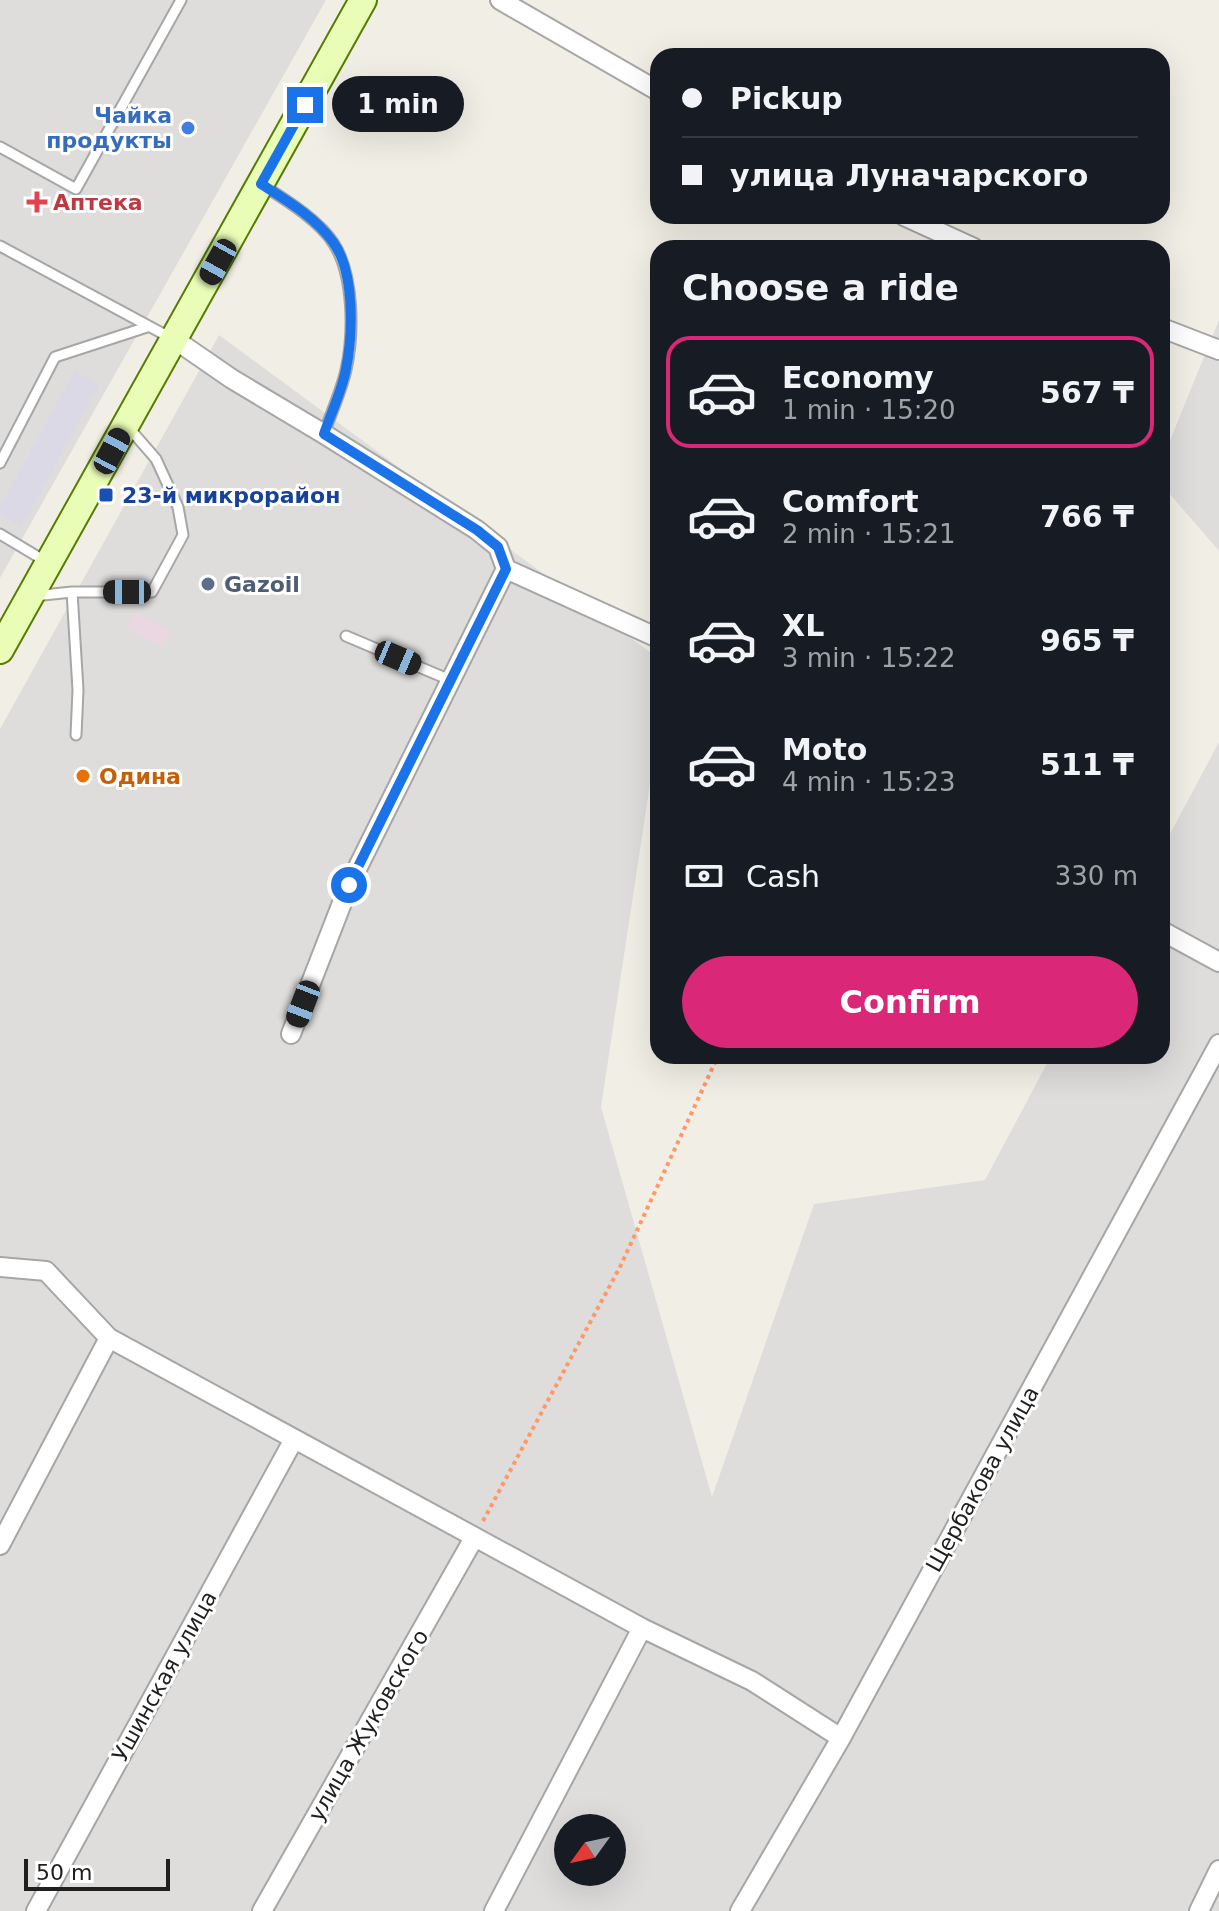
<!DOCTYPE html>
<html lang="en">
<head>
<meta charset="utf-8">
<style>
	:root { --surface:#171b24; --page:#20242c; --text:#f1f3f6; --muted:#9ea1a6; --line:#363941; --accent:#db2777 }
	body { margin:0; font-family:"DejaVu Sans",sans-serif; background:var(--page); color:var(--text); height:100vh; display:flex; flex-direction:column; font-size:30px; white-space:nowrap }
	* { box-sizing:border-box; margin:0 }
	p { font-size:26px; color:var(--muted) }
	.icon { flex:none; width:44px; height:44px; fill:none; stroke:currentColor; stroke-width:2; stroke-linecap:round; stroke-linejoin:round }
	.map { position:relative; flex:1; overflow:hidden }
	.details { position:absolute; left:650px; top:240px; width:520px; height:824px; display:flex; flex-direction:column; background:var(--surface); border-radius:24px; box-shadow:0 8px 32px #0002 }
	.details>* { flex:none }
	.top-card { position:absolute; left:650px; top:48px; width:520px; height:176px; border-radius:24px; box-shadow:0 8px 32px #0002; display:grid; align-content:center; height:176px; padding:0 32px; background:var(--surface) }
	.needle { width:52px; rotate:237deg }
	.controls { position:absolute; left:554px; top:1814px; display:grid; gap:16px }
	.controls a { display:grid; place-items:center; width:72px; height:72px; border-radius:50%; background:var(--surface); box-shadow:0 8px 32px #0002; font-size:40px }
	.scale { position:absolute; left:24px; bottom:20px; width:146px; box-sizing:border-box; padding-left:8px; border:4px solid #1f1f1f; border-top:0; font-size:22px; line-height:28px; white-space:nowrap; color:#1f1f1f; -webkit-text-stroke:6px #fff; paint-order:stroke }
	.end { position:absolute; width:36px; height:36px; margin:-18px; border:10px solid #1a73e8; background:#fff; box-shadow:0 0 0 4px #fff }
	.from { border-radius:50% }
	.bubble { position:absolute; height:56px; border-radius:28px; background:var(--surface); box-shadow:0 8px 32px #0002; font-size:26px; font-weight:700; line-height:56px; text-align:center }
	.car { position:absolute; width:24px; height:48px; margin:-24px -12px; border-radius:10px; box-shadow:0 0 6px 2px #0007; background:linear-gradient(#222 24%,#8ab4d8 0 40%,#222 0 76%,#8ab4d8 0 86%,#222 0) }
	.top-card b { display:flex; align-items:center; gap:28px; height:76px; font-size:30px }
	.top-card b+b { border-top:2px solid var(--line) }
	.top-card i { width:20px; height:20px; background:var(--text) }
	ul { padding:0; list-style:none }
	li { display:flex; align-items:center; gap:24px; height:112px; margin:0 16px 12px; padding:0 16px; border:4px solid transparent; border-radius:24px }
	li div { flex:1 }
	li b { display:block; font-size:30px }
	li em { font-style:normal; font-weight:700 }
	li.current { border-color:var(--accent) }
	li>.icon { width:72px; height:72px; stroke-width:1.5 }
	h2 { padding:0 32px; font-size:36px; line-height:96px }
	.pay { display:flex; align-items:center; gap:20px; height:88px; padding:0 32px; font-size:30px }
	.pay p { margin-inline-start:auto }
	.button { display:flex; gap:16px; margin-top:auto; padding:16px 32px }
	.button a { flex:1; height:92px; border-radius:48px; background:var(--accent); color:#fff; font-size:32px; font-weight:700; line-height:92px; text-align:center }
	.map>svg:first-child { display:block }
</style>
</head>
<body>
<div class="map">
<svg width="1219" height="1911" viewBox="0 0 1219 1911">
	<rect width="100%" height="100%" fill="#f1efe5"/>
	<path fill="#dedddc" fill-rule="evenodd" d="M0,0H326L0,578Z
		M1219,320V551L1162,485V460Z
		M219,335L658,658V731L601,1107L712,1497L814,1204L985,1180L1051,1056H1162V849L1219,742V1911H0V729ZM568,1828H612V1872H568Z"/>
	<path fill="#ead7e2" d="M136,612L171,631L162,647L127,628Z"/>
	<path fill="#dcd9e7" d="M75,371L99,385L21,527L0,515V507Z"/>
	<g fill="none" stroke-linecap="round" stroke-linejoin="round">
		<defs>
			<path id="lane" d="M0,147L76,189L181,0
				M264,186C286,200 320,221 334,244C354,276 354,334 346,370C341,392 331,413 324,434
				M0,246L171,338
				M0,463L55,357L147,327
				M0,534L45,561
				M72,592L78,690L76,735
				M34,596L72,592H152L183,535L178,507L156,459L129,428
				M346,636L450,680"/>
			<path id="street" d="M500,0L658,91
				M904,216L974,248
				M1162,328L1219,350
				M174,339L232,379L324,434L477,530L498,547L506,569L349,885L291,1034
				M506,569L658,638
				M1162,931L1219,962
				M0,1267L46,1271L109,1338L642,1628L752,1681L841,1738
				M0,1545L109,1338
				M36,1911L293,1441
				M262,1911L474,1538
				M494,1911L642,1628
				M740,1911L841,1738L1219,1044
				M1199,1911L1219,1870"/>
			<path id="secondary" d="M0,650L363,0"/>
		</defs>
		<use href="#lane" stroke="#a6a6a6" stroke-width="13"/>
		<use href="#street" stroke="#a6a6a6" stroke-width="22"/>
		<use href="#secondary" stroke="#557d00" stroke-width="30"/>
		<path stroke="#ff9868" stroke-width="4" stroke-dasharray="4 4" stroke-linecap="butt" d="M483,1521L620,1267L718,1056"/>
		<use href="#lane" stroke="#fff" stroke-width="9"/>
		<use href="#street" stroke="#fff" stroke-width="18"/>
		<use href="#secondary" stroke="#eafdb7" stroke-width="26"/>
	</g>
	<g fill="none" stroke-linecap="round" stroke-linejoin="round">
		<path stroke="#1a73e8" stroke-width="10" d="M305,105L261,184C286,200 315,217 333,242C355,272 353,334 346,369C342,391 331,413 324,434L477,530L498,547L506,569L349,885"/>
	</g>
	<circle fill="#3f7fe0" stroke="#fff" stroke-width="3" cx="188" cy="128" r="8"/>
	<path fill="#e0444e" stroke="#fff" stroke-width="3" d="M33 190h8v8h8v8h-8v8h-8v-8h-8v-8h8z"/>
	<rect fill="#1a4fb4" stroke="#fff" stroke-width="3" x="98" y="487" width="16" height="16" rx="4"/>
	<circle fill="#5c6f8a" stroke="#fff" stroke-width="3" cx="208" cy="584" r="8"/>
	<circle fill="#e8710a" stroke="#fff" stroke-width="3" cx="83" cy="776" r="8"/>
	<g text-anchor="middle" stroke-width="6" stroke-linejoin="round" paint-order="stroke">
		<g font-size="22" font-weight="bold" fill="#366cbe" stroke="#fff" text-anchor="end">
			<text x="172" y="123">Чайка<tspan x="172" dy="25">продукты</tspan></text>
		</g>
		<g font-size="22" font-weight="bold" fill="#be3a42" stroke="#fff" text-anchor="start">
			<text x="53" y="210">Аптека</text>
		</g>
		<g font-size="22" font-weight="bold" fill="#164399" stroke="#fff" text-anchor="start">
			<text x="122" y="503">23-й микрорайон</text>
		</g>
		<g font-size="22" font-weight="bold" fill="#4e5e75" stroke="#fff" text-anchor="start">
			<text x="224" y="592">Gazoil</text>
		</g>
		<g font-size="22" font-weight="bold" fill="#c56008" stroke="#fff" text-anchor="start">
			<text x="99" y="784">Одина</text>
		</g>
		<g font-size="22" fill="#1f1f1f" stroke="#fff">
			<text transform="translate(982 1479) rotate(-61)" y="8">Щербакова улица</text>
			<text transform="translate(164 1676) rotate(-61)" y="8">Ушинская улица</text>
			<text transform="translate(368 1725) rotate(-60)" y="8">улица Жуковского</text>
		</g>
	</g>
</svg>
<div class="controls">
<a><svg class="needle" viewBox="-14 -14 28 28"><path d="M0-13l5 13h-10z" fill="#e53935"/><path d="M0 13l5-13h-10z" fill="#9ea1a6"/></svg></a>
</div>
<div class="scale">50 m</div>
<i class="end from" style="left:349px;top:885px"></i>
<i class="end" style="left:305px;top:105px"></i>
<div class="bubble" style="left:332px;top:76px;width:132px">1 min</div>
<i class="car" style="left:218px;top:262px;rotate:209deg"></i>
<i class="car" style="left:112px;top:451px;rotate:28deg"></i>
<i class="car" style="left:127px;top:592px;rotate:270deg"></i>
<i class="car" style="left:398px;top:658px;rotate:113deg"></i>
<i class="car" style="left:303px;top:1004px;rotate:201deg"></i>
<div class="top-card">
<b><i class="from"></i>Pickup</b>
<b><i></i>улица Луначарского</b>
</div>
<section class="details">
<h2>Choose a ride</h2>
<ul>
<li class="current"><svg class="icon" aria-label="car" viewBox="0 0 24 24"><path d="M5 17H2v-5l4-1 3-4h7l3 4 3 1v5h-3M9 17h6M6 11h13"/><circle cx="7" cy="17" r="2"/><circle cx="17" cy="17" r="2"/></svg><div><b>Economy</b><p>1 min · 15:20</p></div><em>567 ₸</em></li>
<li><svg class="icon" aria-label="car" viewBox="0 0 24 24"><path d="M5 17H2v-5l4-1 3-4h7l3 4 3 1v5h-3M9 17h6M6 11h13"/><circle cx="7" cy="17" r="2"/><circle cx="17" cy="17" r="2"/></svg><div><b>Comfort</b><p>2 min · 15:21</p></div><em>766 ₸</em></li>
<li><svg class="icon" aria-label="car" viewBox="0 0 24 24"><path d="M5 17H2v-5l4-1 3-4h7l3 4 3 1v5h-3M9 17h6M6 11h13"/><circle cx="7" cy="17" r="2"/><circle cx="17" cy="17" r="2"/></svg><div><b>XL</b><p>3 min · 15:22</p></div><em>965 ₸</em></li>
<li><svg class="icon" aria-label="car" viewBox="0 0 24 24"><path d="M5 17H2v-5l4-1 3-4h7l3 4 3 1v5h-3M9 17h6M6 11h13"/><circle cx="7" cy="17" r="2"/><circle cx="17" cy="17" r="2"/></svg><div><b>Moto</b><p>4 min · 15:23</p></div><em>511 ₸</em></li>
</ul>
<div class="pay"><svg class="icon" aria-label="cash" viewBox="0 0 24 24"><path d="M3 7h18v10H3z"/><circle cx="12" cy="12" r="2"/></svg>Cash<p>330 m</p></div>
<div class="button"><a>Confirm</a></div>
</section>
</div>
</body>
</html>
